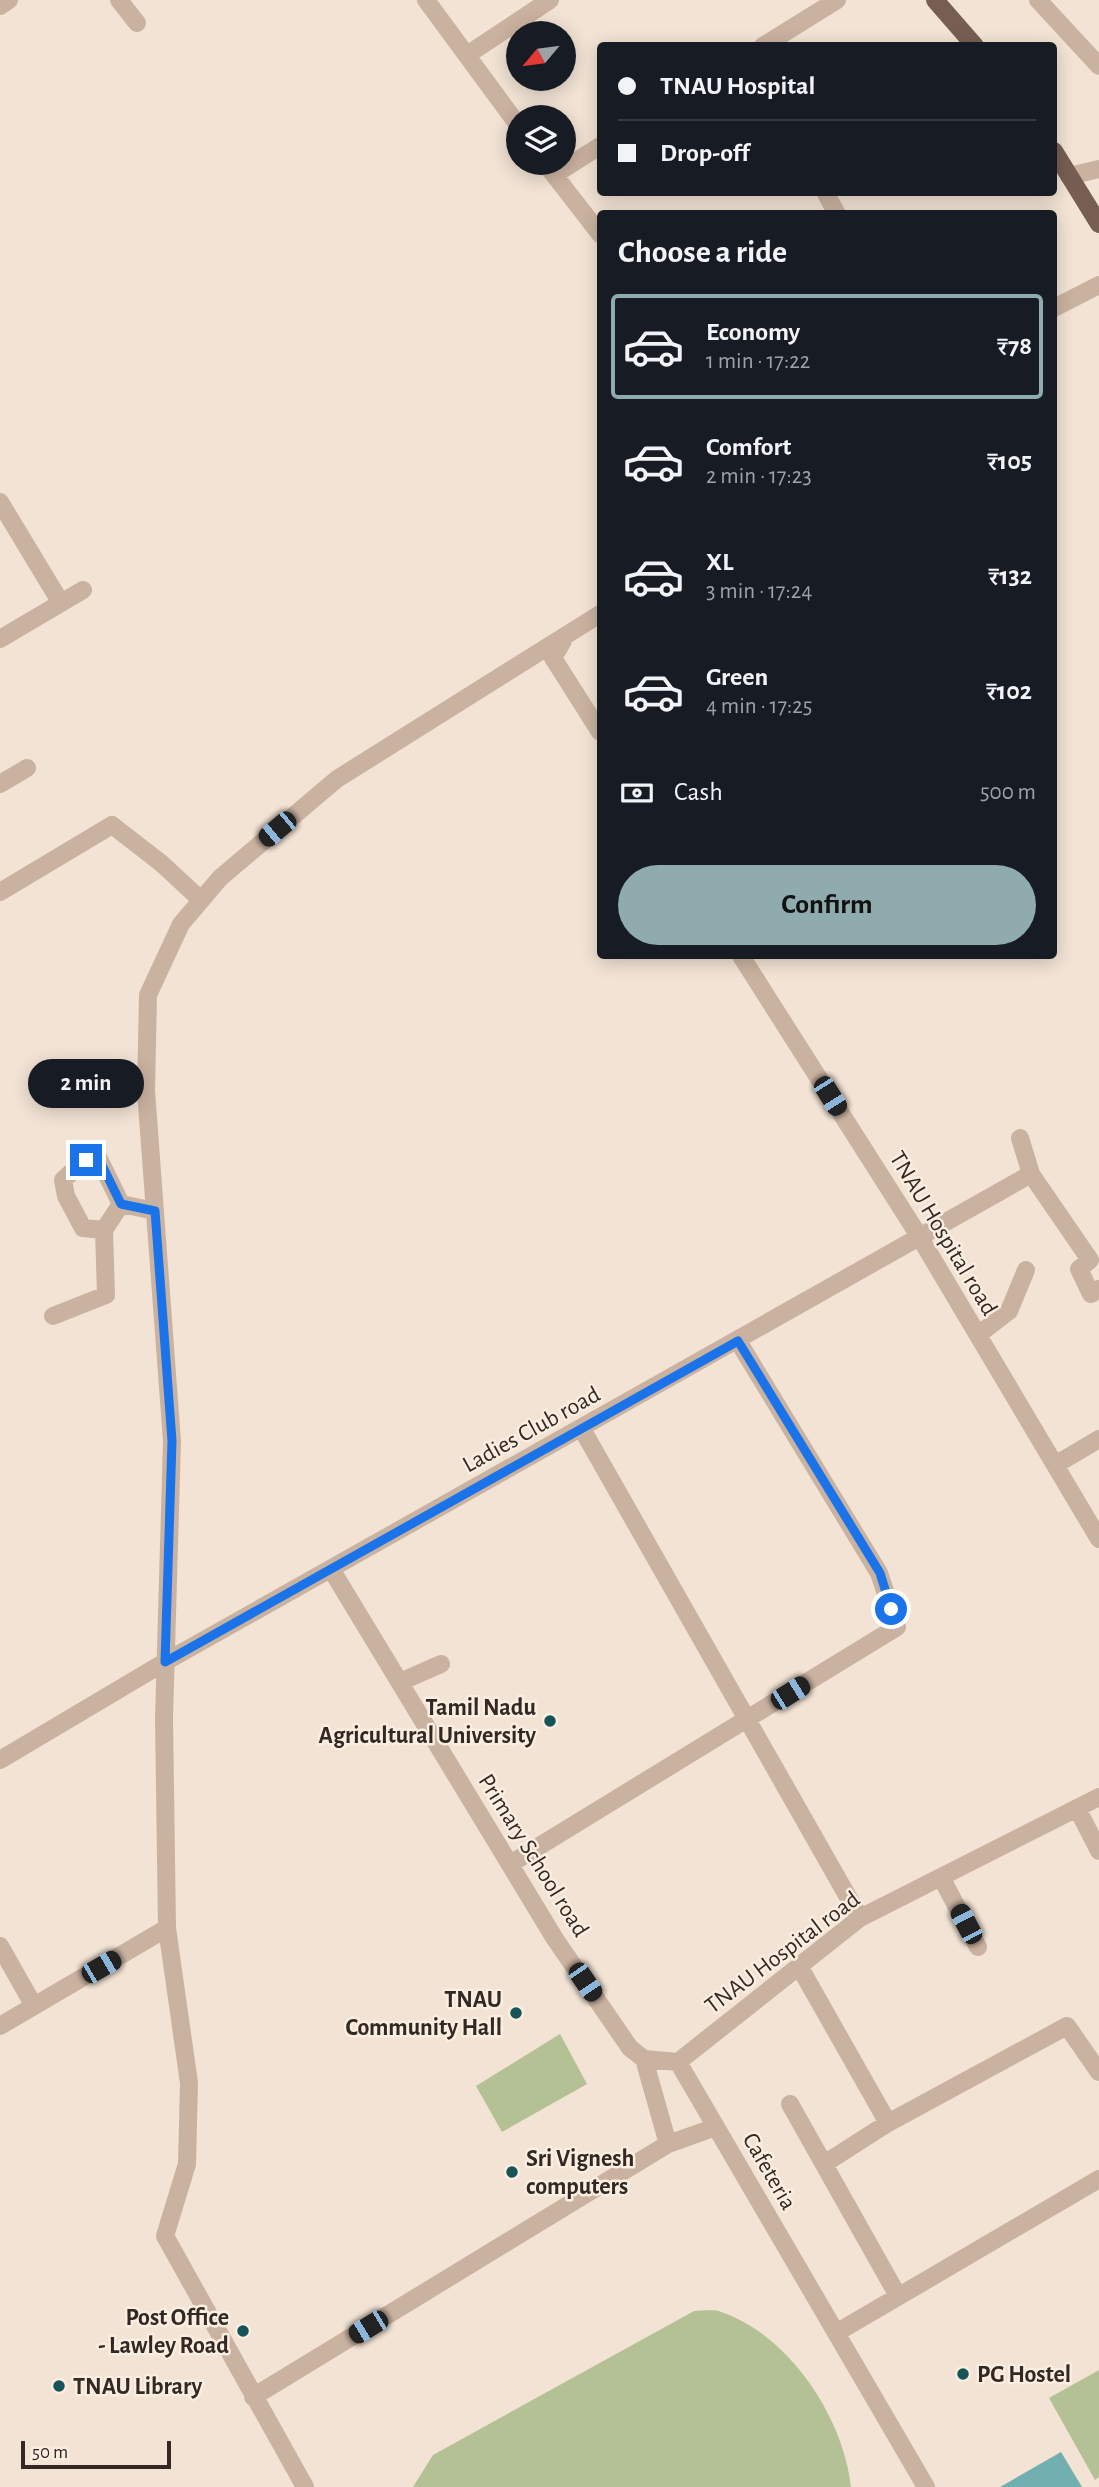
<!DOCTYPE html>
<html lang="en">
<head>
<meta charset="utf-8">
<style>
	:root { --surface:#171b24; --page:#20242c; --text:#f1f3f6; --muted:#9ea1a6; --line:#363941; --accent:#8fabae }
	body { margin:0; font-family:"Alegreya Sans",sans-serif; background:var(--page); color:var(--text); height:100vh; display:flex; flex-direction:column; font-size:26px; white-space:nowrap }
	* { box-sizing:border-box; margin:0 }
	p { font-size:23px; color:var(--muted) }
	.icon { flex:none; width:38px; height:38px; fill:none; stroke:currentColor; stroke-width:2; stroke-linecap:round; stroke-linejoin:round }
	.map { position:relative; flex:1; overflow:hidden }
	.panel { position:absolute; left:597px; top:210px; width:460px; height:749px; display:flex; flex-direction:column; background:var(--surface); border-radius:7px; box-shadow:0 4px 18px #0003 }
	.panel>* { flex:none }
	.hud { position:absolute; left:597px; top:42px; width:460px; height:154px; border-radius:7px; box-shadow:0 4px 18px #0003; display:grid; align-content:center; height:154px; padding:0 21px; background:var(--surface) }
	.needle { width:46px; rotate:241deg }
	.controls { position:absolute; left:506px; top:21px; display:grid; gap:14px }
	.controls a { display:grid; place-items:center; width:70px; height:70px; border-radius:50%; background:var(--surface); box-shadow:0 4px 18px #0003; font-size:35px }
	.scale { position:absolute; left:21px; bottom:18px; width:150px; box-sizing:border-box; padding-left:7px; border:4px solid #332824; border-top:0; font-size:19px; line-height:24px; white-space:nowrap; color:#332824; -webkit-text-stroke:5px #faeee0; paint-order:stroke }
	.end { position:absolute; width:32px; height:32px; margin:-16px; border:9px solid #1a73e8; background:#fff; box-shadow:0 0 0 4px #fff }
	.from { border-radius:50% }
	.bubble { position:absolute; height:49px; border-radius:24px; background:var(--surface); box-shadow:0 4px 18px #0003; font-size:23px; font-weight:700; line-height:49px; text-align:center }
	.car { position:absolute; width:21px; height:42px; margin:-21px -10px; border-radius:9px; box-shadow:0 0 5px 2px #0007; background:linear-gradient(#222 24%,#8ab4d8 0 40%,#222 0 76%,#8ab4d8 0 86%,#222 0) }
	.hud b { display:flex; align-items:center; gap:24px; height:66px; font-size:26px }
	.hud b+b { border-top:2px solid var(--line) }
	.hud i { width:18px; height:18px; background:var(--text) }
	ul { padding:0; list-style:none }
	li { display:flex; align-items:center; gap:21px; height:105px; margin:0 14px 10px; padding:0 7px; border:4px solid transparent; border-radius:7px }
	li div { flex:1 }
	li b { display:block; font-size:26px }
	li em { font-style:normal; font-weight:700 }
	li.active { border-color:var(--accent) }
	li>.icon { width:63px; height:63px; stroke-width:1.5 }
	h2 { padding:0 21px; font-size:32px; line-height:84px }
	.pay { display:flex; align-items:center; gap:18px; height:77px; padding:0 21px; font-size:26px }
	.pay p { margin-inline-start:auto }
	.action { display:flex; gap:14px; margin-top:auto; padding:14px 21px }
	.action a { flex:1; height:80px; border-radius:42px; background:var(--accent); color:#111; font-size:28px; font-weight:700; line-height:80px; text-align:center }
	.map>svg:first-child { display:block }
</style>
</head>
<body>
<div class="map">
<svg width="1099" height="2487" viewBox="0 0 1099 2487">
	<rect width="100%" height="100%" fill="#f2e3d4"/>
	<path fill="#b3c194" d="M560,2034L587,2084L502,2132L476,2086Z
		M694,2311C703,2311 714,2309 721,2312C790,2335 844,2419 851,2487H413L433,2455Z
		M1099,2370V2477L1095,2480L1049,2398Z"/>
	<path fill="#71afb1" d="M1061,2452L1082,2487H1000Z"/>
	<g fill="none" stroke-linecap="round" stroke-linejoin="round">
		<path stroke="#cab2a0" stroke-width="18" d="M119,0L137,23
			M426,0L518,125
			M1038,0L1099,66
			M0,6L9,0
			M763,46L837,0
			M467,55L550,0
			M545,163L600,234
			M554,175L600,146
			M1069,176L1099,169
			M825,192L837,214
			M1054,308L1099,285
			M0,502L61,603
			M0,639L83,590
			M563,641L553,658L600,732
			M0,784L27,768
			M0,892L112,825L161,863L201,900
			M741,956L919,1236L1099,1539
			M1020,1138L1031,1174L1090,1260L1079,1269L1091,1294L1099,1289
			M104,1230L83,1228L66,1196L63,1180L86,1159L98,1157L121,1204L155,1211
			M53,1316L106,1295L104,1230L121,1204
			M978,1335L1009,1311L1026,1270
			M582,1429L860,1918
			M1055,1465L1099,1439
			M331,1569L555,1939L630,2048L644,2059L678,2062
			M400,1682L441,1664
			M0,1760L165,1662L1031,1174
			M1077,1808L1099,1851
			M510,1864L897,1627L879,1573L738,1341
			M941,1877L978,1947
			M0,1946L34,2006
			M799,1966L888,2123
			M0,2026L167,1928
			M644,2059L668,2144
			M790,2104L898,2296
			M716,2127L678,2062L860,1918L1099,1797
			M824,2164L888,2123L1067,2026L1099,2072
			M836,2333L1099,2179
			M253,2397L668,2144L716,2127L926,2487
			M305,2487L165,2236L187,2164L189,2083L167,1928L164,1718L172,1441L146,1091L148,995L181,924L220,878L337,779L600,614"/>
		<path stroke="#775e53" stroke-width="18" d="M935,0L975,46
			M1054,151L1099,224"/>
	</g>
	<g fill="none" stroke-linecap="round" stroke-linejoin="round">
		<path stroke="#1a73e8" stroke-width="9" d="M86,1160L98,1157L121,1204L155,1211L172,1441L165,1662L738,1341L880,1573L891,1609"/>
	</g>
	<g fill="#175457" stroke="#faeee0" stroke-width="2.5">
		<circle cx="550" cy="1721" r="7"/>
		<circle cx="516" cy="2013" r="7"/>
		<circle cx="512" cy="2172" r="7"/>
		<circle cx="243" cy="2331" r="7"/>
		<circle cx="963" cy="2374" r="7"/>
		<circle cx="59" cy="2386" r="7"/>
	</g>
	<g text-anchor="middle" stroke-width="5" stroke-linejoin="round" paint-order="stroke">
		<g font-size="24" fill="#332824" stroke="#faeee0">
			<text transform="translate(944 1233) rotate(59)" y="8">TNAU Hospital road</text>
			<text transform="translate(531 1429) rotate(-29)" y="8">Ladies Club road</text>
			<text transform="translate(534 1855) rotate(58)" y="8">Primary School road</text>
			<text transform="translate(782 1952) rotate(-37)" y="8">TNAU Hospital road</text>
			<text transform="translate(770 2171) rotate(60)" y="8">Cafeteria</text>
		</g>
		<g font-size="24" font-weight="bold" fill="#332824" stroke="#faeee0" text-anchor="end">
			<text x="536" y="1715">Tamil Nadu<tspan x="536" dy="28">Agricultural University</tspan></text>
			<text x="502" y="2007">TNAU<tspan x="502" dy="28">Community Hall</tspan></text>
			<text x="526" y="2166" text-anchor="start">Sri Vignesh<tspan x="526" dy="28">computers</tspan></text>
			<text x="229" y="2325">Post Office<tspan x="229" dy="28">- Lawley Road</tspan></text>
			<text x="977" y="2382" text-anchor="start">PG Hostel</text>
			<text x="73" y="2394" text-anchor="start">TNAU Library</text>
		</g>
	</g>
</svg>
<div class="controls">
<a><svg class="needle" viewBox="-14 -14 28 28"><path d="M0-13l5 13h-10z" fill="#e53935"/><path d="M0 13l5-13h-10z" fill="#9ea1a6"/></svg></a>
<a><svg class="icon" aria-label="layers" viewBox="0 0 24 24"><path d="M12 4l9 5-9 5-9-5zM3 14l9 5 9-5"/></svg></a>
</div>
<div class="scale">50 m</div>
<i class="end from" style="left:891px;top:1609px"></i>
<i class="end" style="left:86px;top:1160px"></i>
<div class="bubble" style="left:28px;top:1059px;width:116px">2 min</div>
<i class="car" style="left:277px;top:829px;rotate:230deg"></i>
<i class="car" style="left:830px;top:1096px;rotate:148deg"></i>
<i class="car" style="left:790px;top:1693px;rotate:58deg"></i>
<i class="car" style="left:966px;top:1924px;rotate:332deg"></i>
<i class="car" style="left:101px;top:1967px;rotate:60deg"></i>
<i class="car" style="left:585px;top:1982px;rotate:146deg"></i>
<i class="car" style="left:368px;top:2327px;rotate:239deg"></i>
<div class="hud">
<b><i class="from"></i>TNAU Hospital</b>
<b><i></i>Drop-off</b>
</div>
<section class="panel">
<h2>Choose a ride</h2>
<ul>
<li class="active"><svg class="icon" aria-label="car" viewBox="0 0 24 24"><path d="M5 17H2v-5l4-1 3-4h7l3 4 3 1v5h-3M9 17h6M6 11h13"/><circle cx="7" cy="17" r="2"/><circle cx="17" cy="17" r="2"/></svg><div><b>Economy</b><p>1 min · 17:22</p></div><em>₹78</em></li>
<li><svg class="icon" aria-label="car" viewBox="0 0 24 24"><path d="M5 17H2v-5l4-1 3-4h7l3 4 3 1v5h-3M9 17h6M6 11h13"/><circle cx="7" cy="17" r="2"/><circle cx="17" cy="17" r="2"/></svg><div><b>Comfort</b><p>2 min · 17:23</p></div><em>₹105</em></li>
<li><svg class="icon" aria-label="car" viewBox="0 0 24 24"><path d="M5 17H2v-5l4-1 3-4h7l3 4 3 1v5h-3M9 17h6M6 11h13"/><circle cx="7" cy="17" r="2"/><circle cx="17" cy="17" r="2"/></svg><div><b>XL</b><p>3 min · 17:24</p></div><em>₹132</em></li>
<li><svg class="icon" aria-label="car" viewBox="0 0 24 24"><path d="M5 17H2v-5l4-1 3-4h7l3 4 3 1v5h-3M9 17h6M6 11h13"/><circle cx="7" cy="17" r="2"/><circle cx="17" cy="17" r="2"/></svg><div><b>Green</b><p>4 min · 17:25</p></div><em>₹102</em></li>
</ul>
<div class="pay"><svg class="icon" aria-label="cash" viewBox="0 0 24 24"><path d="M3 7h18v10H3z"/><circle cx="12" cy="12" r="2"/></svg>Cash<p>500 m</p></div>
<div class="action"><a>Confirm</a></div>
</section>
</div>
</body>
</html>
